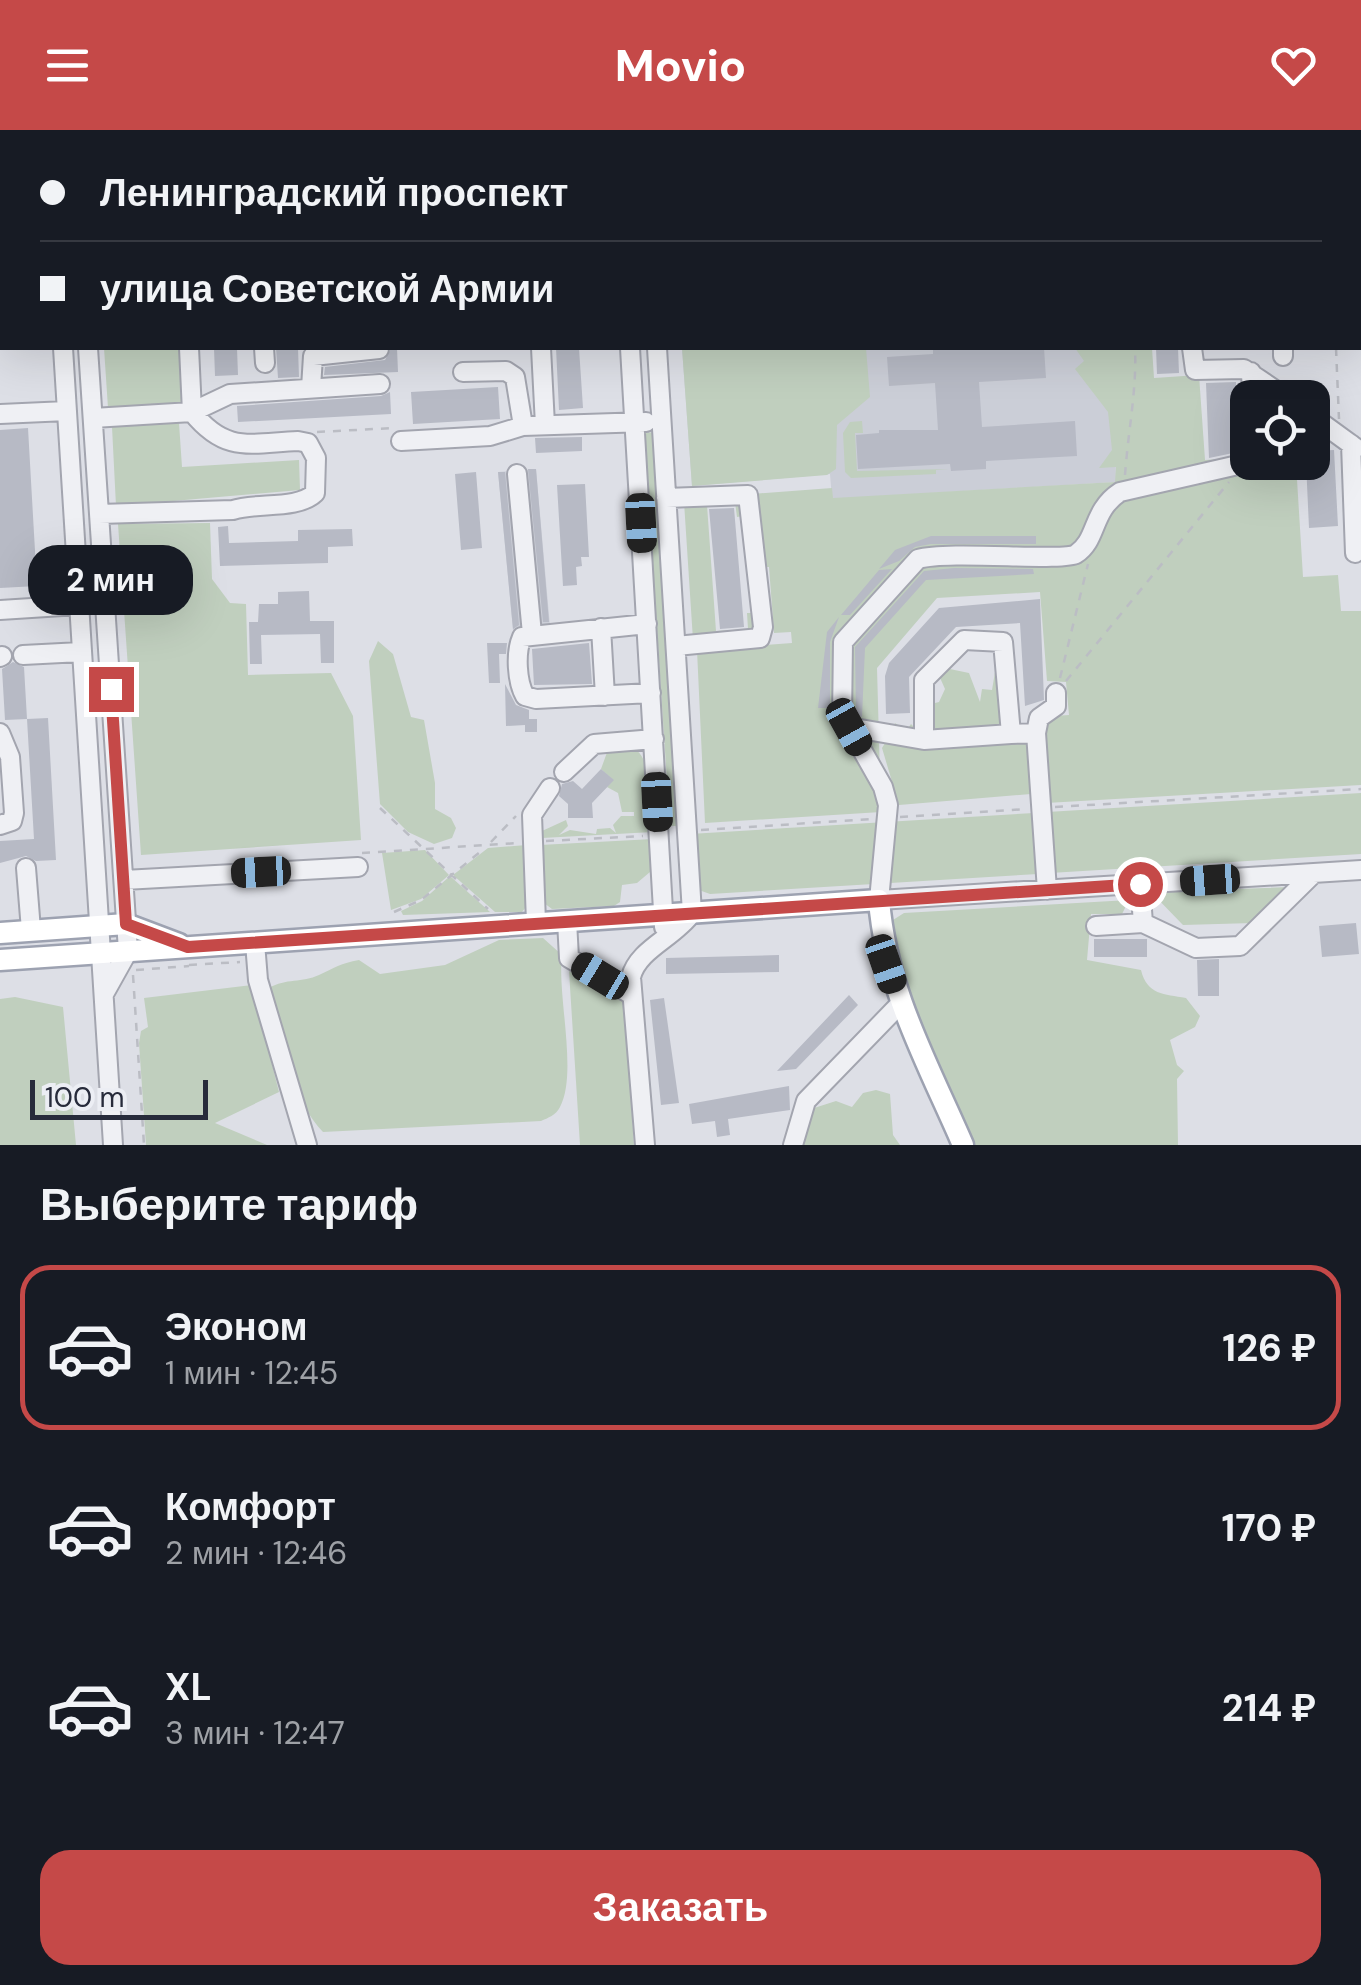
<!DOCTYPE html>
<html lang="ru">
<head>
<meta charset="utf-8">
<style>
	:root { --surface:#171b24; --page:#242831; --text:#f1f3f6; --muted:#9ea1a6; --line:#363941; --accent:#c54948 }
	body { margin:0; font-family:"DM Sans",sans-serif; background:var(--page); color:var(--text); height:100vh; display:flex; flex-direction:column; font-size:38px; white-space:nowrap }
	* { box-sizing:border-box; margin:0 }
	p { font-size:32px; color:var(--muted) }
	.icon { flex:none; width:55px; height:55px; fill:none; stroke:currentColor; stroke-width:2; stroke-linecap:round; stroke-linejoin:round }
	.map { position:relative; height:1015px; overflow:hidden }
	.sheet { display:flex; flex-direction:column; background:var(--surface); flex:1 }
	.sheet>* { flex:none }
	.banner { position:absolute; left:0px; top:0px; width:1362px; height:220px; box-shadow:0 10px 40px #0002; display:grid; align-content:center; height:220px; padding:0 40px; background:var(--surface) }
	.controls { position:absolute; left:1230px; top:250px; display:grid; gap:20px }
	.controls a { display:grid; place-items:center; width:100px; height:100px; border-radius:20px; background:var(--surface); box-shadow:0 10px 40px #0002; font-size:50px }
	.scale { position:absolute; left:30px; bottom:25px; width:178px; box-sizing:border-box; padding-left:10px; border:5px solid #272b3b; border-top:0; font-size:28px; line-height:35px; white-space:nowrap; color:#272b3b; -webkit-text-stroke:8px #eceef4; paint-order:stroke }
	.end { position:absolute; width:45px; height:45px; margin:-22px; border:12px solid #c54948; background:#fff; box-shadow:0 0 0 5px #fff }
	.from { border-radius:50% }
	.bubble { position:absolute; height:70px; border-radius:30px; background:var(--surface); box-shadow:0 10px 40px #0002; font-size:32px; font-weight:700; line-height:70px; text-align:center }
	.car { position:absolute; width:30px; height:60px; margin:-30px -15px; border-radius:12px; box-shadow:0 0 8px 2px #0007; background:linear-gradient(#222 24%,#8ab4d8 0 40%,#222 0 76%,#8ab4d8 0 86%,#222 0) }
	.banner b { display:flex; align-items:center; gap:35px; height:95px; font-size:38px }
	.banner b+b { border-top:2px solid var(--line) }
	.banner i { width:25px; height:25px; background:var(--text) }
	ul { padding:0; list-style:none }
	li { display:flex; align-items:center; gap:30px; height:165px; margin:0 20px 15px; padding:0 20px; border:5px solid transparent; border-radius:30px }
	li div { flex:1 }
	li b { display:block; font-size:38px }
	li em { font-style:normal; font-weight:700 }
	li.active { border-color:var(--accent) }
	li>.icon { width:90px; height:90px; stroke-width:1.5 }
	h2 { padding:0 40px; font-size:45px; line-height:120px }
	.action { display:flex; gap:20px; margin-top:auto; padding:20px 40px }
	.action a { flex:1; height:115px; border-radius:30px; background:var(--accent); color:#fff; font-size:40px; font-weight:700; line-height:115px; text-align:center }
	header { display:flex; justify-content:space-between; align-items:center; height:130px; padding:0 40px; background:var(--accent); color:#fff; font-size:45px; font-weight:700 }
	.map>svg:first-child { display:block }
</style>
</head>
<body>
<header><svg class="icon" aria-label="menu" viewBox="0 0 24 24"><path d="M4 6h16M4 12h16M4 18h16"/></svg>Movio<svg class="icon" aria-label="heart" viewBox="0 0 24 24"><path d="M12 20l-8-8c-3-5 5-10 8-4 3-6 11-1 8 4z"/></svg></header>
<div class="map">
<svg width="1361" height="1015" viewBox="0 0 1361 1015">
	<rect width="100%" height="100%" fill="#dddfe6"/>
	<path fill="#cbced7" d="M682,218H1114L1116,352L832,369L830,344L692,356Z
		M536,339L550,496L513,500L498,342Z"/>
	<path fill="#c0cfbe" d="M104,218H182L185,272L108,278Z
		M682,218H866L870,267L837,295L836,339L827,345L692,356Z
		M1075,218H1152L1154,248L1199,245L1205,330L1241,328L1239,291H1247L1248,332L1296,333L1303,447L1338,445L1341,481H1361V655L1046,673L1039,587L1069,585L1066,552L1047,551L1040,462L937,468L877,538L881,682L705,693L697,520L792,513L791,502L774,503L769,437H761L752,364L832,358L833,368L1115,352L1116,337L1099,338L1112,320L1108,282L1075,239L1084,231Z
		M862,291L863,303H855L857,341L949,339L936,340V344L851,348L845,342L843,303L850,292Z
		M179,293L182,337L299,330L300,360L116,376L112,297Z
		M656,302L677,696H670L644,303Z
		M740,367L743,386L737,387L735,372L707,375L716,501L748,499L747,483H753V502L693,510L684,372Z
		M210,393L212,449L230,473L246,474L248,545L331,543L353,586L361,710L141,725L118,394Z
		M378,511L393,524L411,587L424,590L435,653V679L451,688L456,698L452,708L434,714L408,702L380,674L369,531Z
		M996,536L1006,551L1008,609L1030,611L1031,664L899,675L882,618L888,608H892L895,593L906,601L911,594L916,599L923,576L939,572L945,559L937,541L945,538L969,543L980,572L982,559L992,560Z
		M630,616C656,627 650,678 653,702L542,708V701L566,690L568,696L559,705L570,700L596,704L597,699L610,698L616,703L613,695L621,686H634V682H622L618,663L607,657L613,650L601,639L609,617Z
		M1361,663V724L1050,743L1047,682Z
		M1034,683L1038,744L710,764L696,759L690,704Z
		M653,709L650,742L637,753L622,755L620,772L614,776L552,779L540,770V715Z
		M527,715L529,773L522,782H495L453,745L488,718Z
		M425,720L449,745L421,769L391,780L382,723Z
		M450,746L490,782L403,785L401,781L422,771Z
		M1291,757L1253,793L1183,795L1151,762Z
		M1129,770L1122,784H1091L1087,830L1141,840C1147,865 1164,864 1186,868L1200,886L1195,897L1170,910L1177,935L1184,941L1177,949L1178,1015H973L895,834L893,790L904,783Z
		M543,808L562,825C557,866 578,943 560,977C556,985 548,988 541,991L323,1002C290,967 277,905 269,858C286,848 302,853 319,845C334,838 341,833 359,830L380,844L445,835L499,810Z
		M569,841L624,871L634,1015H580Z
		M252,855L279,962L215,993L267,1015H146L139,913L141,901L148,897L144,868Z
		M15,867L63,877L76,1015H0V869Z
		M876,960L890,964L893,1005L900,1015H798L811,979L836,971L852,977L863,963Z"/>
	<path fill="#b7bac5" d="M214,218H237L238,245L215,246Z
		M276,218H298L299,247L278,248Z
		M391,218H397L398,242L324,245L325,237L385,230Z
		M556,218H579L583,278L559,280Z
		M933,218H1044L1046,248L979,252L982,297L1075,291L1077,326L986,331V339L951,341L950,334L858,339L856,305L879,303V300H938L935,253L889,256L887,227L933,224Z
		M1156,218H1178L1179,243L1157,244Z
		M1236,252L1238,322L1209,328L1206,253Z
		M498,257L500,289L413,294L411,262Z
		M390,262L391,284L238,292L237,276L381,266Z
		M28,298L37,456L0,458V300Z
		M582,307V321L536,323L535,308Z
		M1334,320L1338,396L1309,398L1306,332H1312V321Z
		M528,339H536L549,492H543Z
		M476,342L482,418L461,420L455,344Z
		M498,342H505L519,495L513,499Z
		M585,354L589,427H581L582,436L576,437L577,455L563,456L557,355Z
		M734,378L744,497L720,499L709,379Z
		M228,396L229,413L298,411V400L352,399L353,416L328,417V433L220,436L218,397Z
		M931,406H1036V414H931L915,417L899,431L879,439L895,420Z
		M954,438L1033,439L1034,444L926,450L865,518L862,587L856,585L855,517L924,441Z
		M892,439L850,485H841L879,440Z
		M309,461L310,491H334V533H321L320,504L261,505L262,534H250L249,492H258L259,474H278V462Z
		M1040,469L1044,570L1025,576L1020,493L956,497L909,547L910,583L886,584L885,546L889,533L939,478Z
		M839,487L830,512V578H818L827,502Z
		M487,513H507L506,524H499L500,553H489Z
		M589,513L592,554L534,555L532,519Z
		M13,532L24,537L27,589L5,590L2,539Z
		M505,554L516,575L529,580V589H537V602H525V595L506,596Z
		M48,588L56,730L36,731L26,726L0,733V711L34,709L27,589Z
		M601,639L614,650L592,673L593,688H568V674L559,666L562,654L573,651L582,659Z
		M1356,793L1359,824L1322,827L1319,796Z
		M1094,809H1147V827H1094Z
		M779,825V842L666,844V828Z
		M1219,829V866H1198L1197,830Z
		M849,865L858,875L796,939L777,941Z
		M664,868L679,973L661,975L650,870Z
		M789,956L790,980L728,989L730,1005L717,1007L715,991L692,994L689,974Z"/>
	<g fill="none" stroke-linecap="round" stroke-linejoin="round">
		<defs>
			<path id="minor" d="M50,0V2
				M73,0L74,2
				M616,0V2
				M644,0V2
				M716,0V2
				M804,0L805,2
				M906,0V2
				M1193,0V2
				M1277,0V2
				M1335,0V2
				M1360,47H1361
				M63,218L113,1015
				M88,218L128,821L104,864
				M189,218L192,282L230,264L380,254
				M264,218L265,233
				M541,218L545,295
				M630,218L664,797
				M1192,218L1195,240L1244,239L1287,268
				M1283,218V226
				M463,242L506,241L515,247L523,296
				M1251,242L1252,268
				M311,258L313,226L379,219
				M0,284L67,281
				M1312,286L1356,318
				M93,288L192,282C226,324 250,313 298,311L308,313L316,328L315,363C297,380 257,372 233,380L99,384
				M401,311L490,306L523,296L646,292
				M1351,314L1355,423
				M517,344L532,504
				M666,368L748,365L763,497L760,508L676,516
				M0,480L78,475
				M647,494L522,507C515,523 517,552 525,566L536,569L651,563
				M601,498L605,566
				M23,525L81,522
				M0,527L2,526
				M849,597L883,657L888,675L879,770L1361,740
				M0,603L10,627L14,683L12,691L0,695
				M1036,603L1039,588L1056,576V563
				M924,610L1011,604
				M564,642L594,614L654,609
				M26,738L31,800
				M124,750L358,737
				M1140,754L1143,793
				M1047,760L1036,603L1011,604L1003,512L964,510L924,550V610L849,597L842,589L843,512L918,429C950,420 1062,432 1076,424C1098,410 1091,381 1120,362L1251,332
				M567,791L569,828L632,865
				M536,792L532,685L550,658
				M1096,796L1143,793L1196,818L1240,816L1314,743
				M255,813L258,850L307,1015
				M645,1015L631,847C638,819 674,808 692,783L657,218
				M793,1015L806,971L901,873"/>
			<path id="major" d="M0,803L126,794L179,814
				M0,830L879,770C886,860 928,934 963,1015"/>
		</defs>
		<use href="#minor" stroke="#a3a5af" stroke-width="22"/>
		<use href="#major" stroke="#9da2b1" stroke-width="25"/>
		<path stroke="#bbbdc4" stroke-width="2.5" stroke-dasharray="8 8" stroke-linecap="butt" d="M238,0V2
			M255,0V2
			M1336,218L1339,289
			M317,302L394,298
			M1125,345C1128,302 1137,259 1135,218
			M1060,548L1088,434
			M1066,551L1229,352
			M1055,677L1361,659
			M380,678L488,779
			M900,687L1027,679
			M701,700L873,689
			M546,711L643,706
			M491,712L516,686
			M362,723L518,713
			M394,782L421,770L485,718
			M189,835L240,832
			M136,840L189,836
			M133,845L144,1015"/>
		<use href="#minor" stroke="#eff0f4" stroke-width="18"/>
		<use href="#major" stroke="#fff" stroke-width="20"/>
	</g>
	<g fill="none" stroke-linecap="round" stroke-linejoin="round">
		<path stroke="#c54948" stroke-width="12" d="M111,559L126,794L188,817L1140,754"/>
	</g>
</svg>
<div class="controls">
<a><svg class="icon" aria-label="locate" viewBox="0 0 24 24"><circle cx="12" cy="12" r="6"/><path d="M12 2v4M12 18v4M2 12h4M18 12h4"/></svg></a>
</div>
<div class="scale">100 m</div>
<i class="end from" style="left:1140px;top:754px"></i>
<i class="end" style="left:111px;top:559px"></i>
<div class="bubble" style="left:28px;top:415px;width:165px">2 мин</div>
<i class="car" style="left:641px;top:393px;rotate:177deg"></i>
<i class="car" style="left:849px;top:597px;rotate:151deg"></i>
<i class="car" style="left:657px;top:672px;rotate:177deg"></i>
<i class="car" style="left:261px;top:742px;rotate:267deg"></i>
<i class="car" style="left:1210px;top:750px;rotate:266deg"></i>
<i class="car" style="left:886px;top:834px;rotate:161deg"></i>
<i class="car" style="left:600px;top:846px;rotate:301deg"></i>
<div class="banner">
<b><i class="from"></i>Ленинградский проспект</b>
<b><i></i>улица Советской Армии</b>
</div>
</div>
<section class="sheet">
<h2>Выберите тариф</h2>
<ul>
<li class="active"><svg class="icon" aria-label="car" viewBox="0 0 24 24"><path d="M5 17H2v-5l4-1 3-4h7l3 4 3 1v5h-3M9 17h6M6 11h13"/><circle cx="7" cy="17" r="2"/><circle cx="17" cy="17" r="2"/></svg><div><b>Эконом</b><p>1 мин · 12:45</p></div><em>126 ₽</em></li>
<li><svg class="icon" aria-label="car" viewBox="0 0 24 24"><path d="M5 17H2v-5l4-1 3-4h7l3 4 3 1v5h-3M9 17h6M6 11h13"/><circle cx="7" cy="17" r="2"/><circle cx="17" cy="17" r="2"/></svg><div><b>Комфорт</b><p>2 мин · 12:46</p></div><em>170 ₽</em></li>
<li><svg class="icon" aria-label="car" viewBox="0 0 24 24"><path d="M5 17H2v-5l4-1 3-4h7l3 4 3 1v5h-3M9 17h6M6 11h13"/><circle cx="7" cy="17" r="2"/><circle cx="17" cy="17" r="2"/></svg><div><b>XL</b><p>3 мин · 12:47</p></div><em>214 ₽</em></li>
</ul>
<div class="action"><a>Заказать</a></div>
</section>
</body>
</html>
